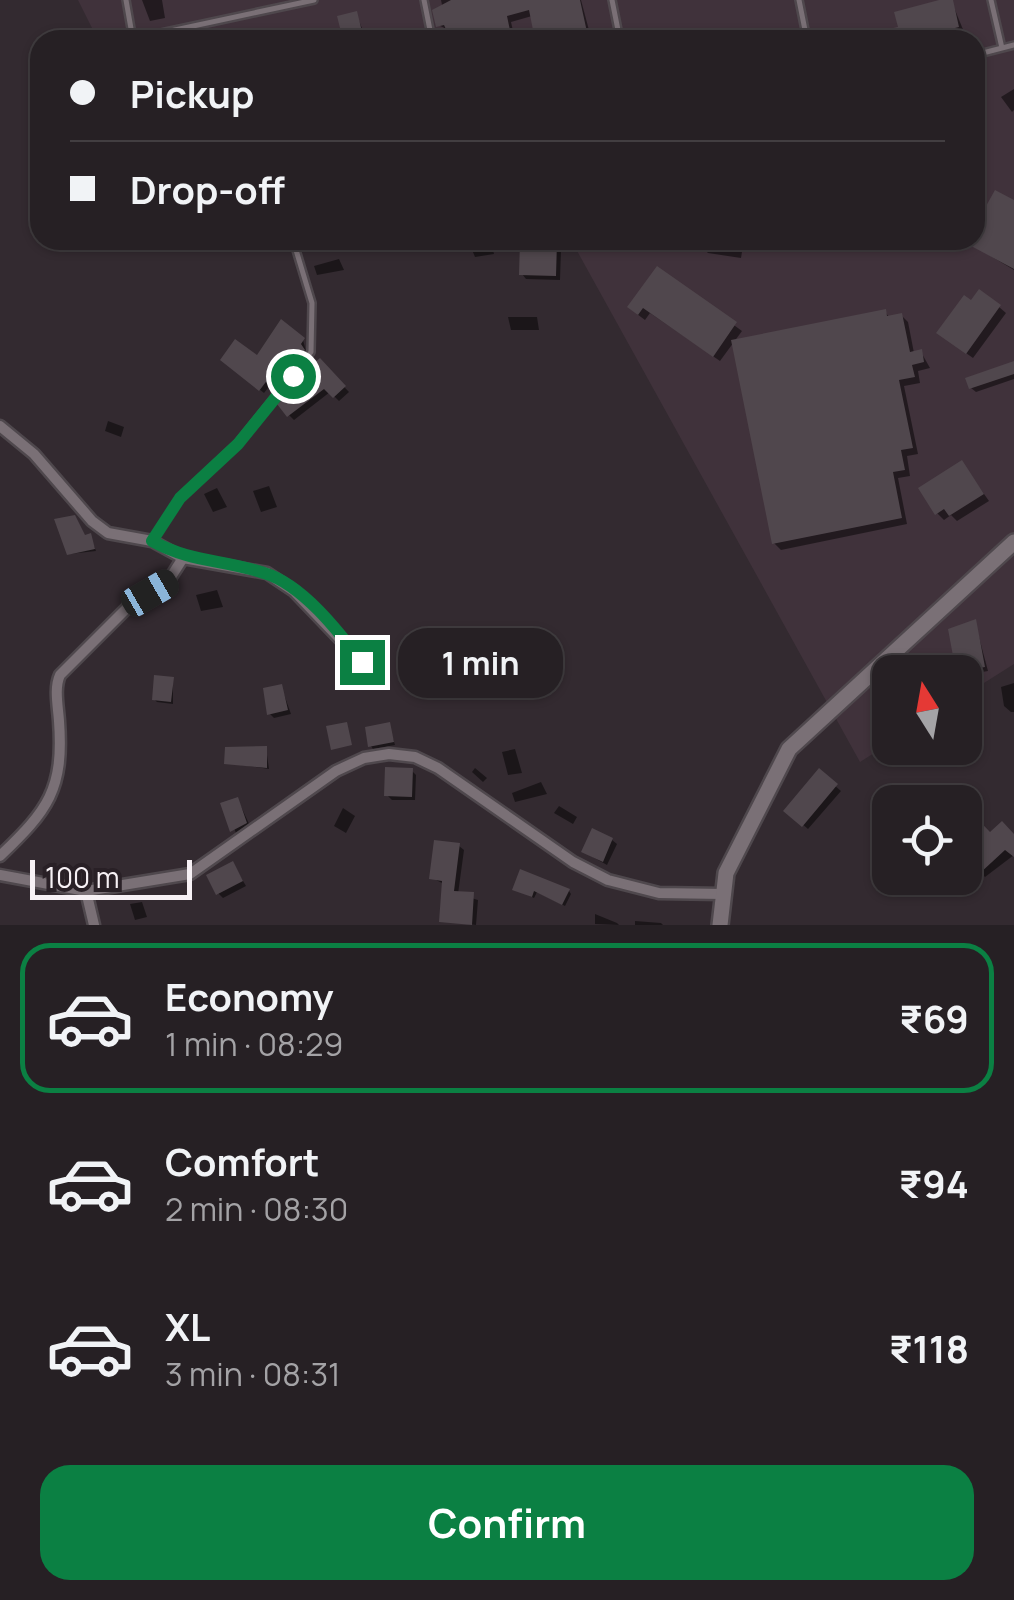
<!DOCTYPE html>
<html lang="en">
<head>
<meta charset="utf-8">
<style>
	:root { --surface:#262024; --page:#2e282c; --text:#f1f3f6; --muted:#a4a3a6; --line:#423e41; --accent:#0b8043 }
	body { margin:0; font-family:Manrope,sans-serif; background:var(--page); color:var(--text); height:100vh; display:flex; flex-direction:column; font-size:38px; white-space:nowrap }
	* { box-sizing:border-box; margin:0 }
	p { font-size:32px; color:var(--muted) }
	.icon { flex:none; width:55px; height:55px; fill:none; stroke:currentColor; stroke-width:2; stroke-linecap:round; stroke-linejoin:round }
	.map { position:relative; height:925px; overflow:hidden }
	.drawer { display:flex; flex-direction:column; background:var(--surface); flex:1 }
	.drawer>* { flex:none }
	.banner { position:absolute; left:30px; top:30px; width:955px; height:220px; border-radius:30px; box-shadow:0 2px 8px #0004,0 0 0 2px var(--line); display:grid; align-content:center; height:220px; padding:0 40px; background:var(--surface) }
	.needle { width:65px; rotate:349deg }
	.controls { position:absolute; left:872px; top:655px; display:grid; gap:20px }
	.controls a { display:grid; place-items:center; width:110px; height:110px; border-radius:20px; background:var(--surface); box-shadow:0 2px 8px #0004,0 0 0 2px var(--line); font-size:50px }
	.scale { position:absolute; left:30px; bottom:25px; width:162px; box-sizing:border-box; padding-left:10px; border:5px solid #f7f1f5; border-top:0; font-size:28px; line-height:35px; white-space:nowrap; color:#f7f1f5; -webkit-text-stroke:8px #292026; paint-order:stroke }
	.end { position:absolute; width:45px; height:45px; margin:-22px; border:12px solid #0b8043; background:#fff; box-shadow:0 0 0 5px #fff }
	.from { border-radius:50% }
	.bubble { position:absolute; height:70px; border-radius:30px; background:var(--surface); box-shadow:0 2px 8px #0004,0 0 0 2px var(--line); font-size:32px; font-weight:700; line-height:70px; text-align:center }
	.car { position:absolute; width:30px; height:60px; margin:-30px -15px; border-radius:12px; box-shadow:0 0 8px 2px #0007; background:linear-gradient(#222 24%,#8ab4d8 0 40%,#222 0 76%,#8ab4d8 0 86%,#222 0) }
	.banner b { display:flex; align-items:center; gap:35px; height:95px; font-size:38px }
	.banner b+b { border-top:2px solid var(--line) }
	.banner i { width:25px; height:25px; background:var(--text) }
	ul { padding:18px 0 0; list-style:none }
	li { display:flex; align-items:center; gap:30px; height:150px; margin:0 20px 15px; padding:0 20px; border:5px solid transparent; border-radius:30px }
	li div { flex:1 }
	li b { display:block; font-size:38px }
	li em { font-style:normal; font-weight:700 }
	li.current { border-color:var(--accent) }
	li>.icon { width:90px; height:90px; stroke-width:1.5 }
	.primary-button { display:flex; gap:20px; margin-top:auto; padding:20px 40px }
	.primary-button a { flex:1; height:115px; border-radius:30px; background:var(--accent); color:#fff; font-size:40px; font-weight:700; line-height:115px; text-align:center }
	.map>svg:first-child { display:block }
</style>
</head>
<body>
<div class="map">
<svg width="1014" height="925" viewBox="0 0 1014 925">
	<rect width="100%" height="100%" fill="#332a30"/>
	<path fill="#40323b" d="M78,0H1014V664L965,695V672H890V743L860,762L571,240H975V40H98Z"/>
	<path fill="#0007" d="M142,0H162L165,18L150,21Z
		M441,0H581L590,34L598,32L604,40H538L532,16L511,22L515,40H452L449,30L438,25L443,10Z
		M951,0L964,32L934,40H851L901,29Z
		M356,14L367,40H345Z
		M291,30L298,40H271L270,34Z
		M1014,89V110L1012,112L1001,97Z
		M1014,203V270L969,243L975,240V231Z
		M252,240H272L273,241L268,249Z
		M468,240H491L494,254L475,257Z
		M703,240H744L741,258L708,253L702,247Z
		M863,240H884L880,248Z
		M556,245L561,250L560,280L526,279L522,274Z
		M339,259L344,270L317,275L314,266Z
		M657,269L742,331L720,361L650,313L645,320L637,314Z
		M999,307L1006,313L973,358L946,339Z
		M885,312L890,318L901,315L908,322L914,353L921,352L930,368L918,371L920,383L904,386L918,454L907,456L910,476L898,478L907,524L781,550L774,543Z
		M508,317H537L539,330H511Z
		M303,340L307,355L294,371L286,365L264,393L227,363L258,358Z
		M319,361L349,392L339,401L330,392L294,420L289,415Z
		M1014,364V379L976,392L971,388Z
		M108,421L124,427L121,437L105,431Z
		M962,463L989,501L957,521L951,515L944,520L937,513Z
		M269,486L277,507L261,512L253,491Z
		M217,488L227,507L213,512L204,494Z
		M90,536L96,551L69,554L85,537Z
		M217,590L223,607L201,611L196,595Z
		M975,622L988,671L965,675L959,671Z
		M926,659L937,672H910Z
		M173,680V704L157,702L154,699Z
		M1014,683V712H1011L1004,706L1001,687Z
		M281,686L291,714L274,718L270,714Z
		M890,696V716L882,700Z
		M389,725L395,745L373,749L371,746Z
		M266,748L269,769L227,763Z
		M905,748H917L920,753L912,757Z
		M515,749L522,773L508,775L502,752Z
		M475,768L487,778L483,782L472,772Z
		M412,771L416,775L415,800H392L387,795Z
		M819,772L841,791L808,829L786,810Z
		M541,782L547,794L515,802L512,793Z
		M238,800L251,828L237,835L223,805Z
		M559,806L577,817L573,824L554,813Z
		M343,808L355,816L346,833L334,826Z
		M965,817L990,836L1014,837V855L985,877L965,857Z
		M612,840L617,844L607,865L584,852Z
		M459,846L464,850L458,894L478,900L476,925L442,921L444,884L432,878Z
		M233,864L246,886L223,898L218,893Z
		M515,889L569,891L571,894L565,906L537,892L534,898Z
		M142,902L147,917L135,920L130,904Z
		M595,914L617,923L619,925L595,924Z
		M635,921L661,923L663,925H635Z"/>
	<path fill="#50474d" d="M451,0H580L587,32L599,29L601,40H535L529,10L507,16L512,40H451L444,25L436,27L432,10Z
		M939,0H953L959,27L908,40H857L856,36L898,27L894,12Z
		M357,11L364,40H343L337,16Z
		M995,190L1014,200V269L960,240H975V226Z
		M520,241L557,242L556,276L519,275Z
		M657,266L737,322L713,357L643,308L638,315L627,307Z
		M979,289L1001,305L966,354L936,333L964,295L971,300Z
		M886,309L887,316L902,313L910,352L922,349L924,362L912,365L915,377L899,380L913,448L901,450L905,470L893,472L902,518L772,544L731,340Z
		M281,319L305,338L301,344L305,350L289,369L281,362L259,391L220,360L235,339L257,355Z
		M320,358L346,386L333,398L324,389L287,417L277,404L306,382L299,377Z
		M1014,361V374L969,389L965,378Z
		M962,460L984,494L949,516L944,509L935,515L918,488Z
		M75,515L85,535L91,533L95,549L67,555L54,519Z
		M976,619L985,667L956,672L948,629Z
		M154,675L174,677L171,702L152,700Z
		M282,684L288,710L267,715L263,688Z
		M347,722L352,745L331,750L326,726Z
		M390,722L394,742L368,747L365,727Z
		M267,746V768L224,764L225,747Z
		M385,767L413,768L412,797L384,796Z
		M819,768L838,784L802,827L783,811Z
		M238,797L247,823L230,832L220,803Z
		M965,806L990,832L1002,821L1014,834V857L1005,850L979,874L965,858Z
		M592,828L613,838L603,862L581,852Z
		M434,840L460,843L454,891L474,892L472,925L439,922L442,881L429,879Z
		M233,861L243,881L216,895L206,875Z
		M520,869L570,889L562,905L534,891L532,897L512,890Z"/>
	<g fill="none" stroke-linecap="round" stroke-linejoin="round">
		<defs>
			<path id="lane" d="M126,0L133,40
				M424,0L432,40
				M612,0L620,40
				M799,0L807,40
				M991,0L1002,48
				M133,39L314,0
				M975,55L1014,45
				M152,541L180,498L238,443L311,352L312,303L293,240"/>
			<path id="street" d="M0,426L34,454L92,521L108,533L152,541L183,558L267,573L294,591L362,662
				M0,856C48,810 64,790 59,721C58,706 54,688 60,675L132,603L167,583L183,558
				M0,875L86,891L190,874L336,771L364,758L389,754L415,757L438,768L573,862L608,880L659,893L723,894
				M86,891L94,925"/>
			<path id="secondary" d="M720,925L726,873L789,749L1014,542"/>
		</defs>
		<use href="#lane" stroke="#4f484d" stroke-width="10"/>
		<use href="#street" stroke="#4f484d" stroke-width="15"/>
		<use href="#secondary" stroke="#4f484d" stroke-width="20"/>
		<use href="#lane" stroke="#7a7076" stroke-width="5"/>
		<use href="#street" stroke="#7a7076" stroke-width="10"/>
		<use href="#secondary" stroke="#7a7076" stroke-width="15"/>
	</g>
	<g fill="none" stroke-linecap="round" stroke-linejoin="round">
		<path stroke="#0b8043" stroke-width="12" d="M293,376L238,444L180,498L152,541C192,563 223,559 264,573C302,584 339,632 362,662"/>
	</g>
</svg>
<div class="controls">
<a><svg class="needle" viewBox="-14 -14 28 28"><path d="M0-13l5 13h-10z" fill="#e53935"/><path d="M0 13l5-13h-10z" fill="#a4a3a6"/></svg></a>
<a><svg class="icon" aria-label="locate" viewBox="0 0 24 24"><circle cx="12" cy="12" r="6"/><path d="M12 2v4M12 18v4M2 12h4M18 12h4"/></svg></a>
</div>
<div class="scale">100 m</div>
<i class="end from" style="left:293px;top:376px"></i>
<i class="end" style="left:362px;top:662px"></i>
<div class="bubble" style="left:398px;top:628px;width:165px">1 min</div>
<i class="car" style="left:150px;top:593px;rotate:60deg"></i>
<div class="banner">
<b><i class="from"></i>Pickup</b>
<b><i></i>Drop-off</b>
</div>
</div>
<section class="drawer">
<ul>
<li class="current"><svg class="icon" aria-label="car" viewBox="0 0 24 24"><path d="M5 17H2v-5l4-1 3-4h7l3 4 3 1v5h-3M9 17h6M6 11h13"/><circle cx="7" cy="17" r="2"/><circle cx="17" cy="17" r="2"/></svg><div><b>Economy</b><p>1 min · 08:29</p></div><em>₹69</em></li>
<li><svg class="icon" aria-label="car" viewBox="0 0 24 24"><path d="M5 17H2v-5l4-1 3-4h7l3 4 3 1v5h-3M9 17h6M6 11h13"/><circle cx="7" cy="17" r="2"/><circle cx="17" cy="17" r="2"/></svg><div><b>Comfort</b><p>2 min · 08:30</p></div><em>₹94</em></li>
<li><svg class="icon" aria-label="car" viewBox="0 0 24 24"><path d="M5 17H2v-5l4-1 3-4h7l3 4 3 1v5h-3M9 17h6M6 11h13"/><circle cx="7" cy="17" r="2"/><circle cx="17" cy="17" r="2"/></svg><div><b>XL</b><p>3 min · 08:31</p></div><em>₹118</em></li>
</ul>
<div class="primary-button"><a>Confirm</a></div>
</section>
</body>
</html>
